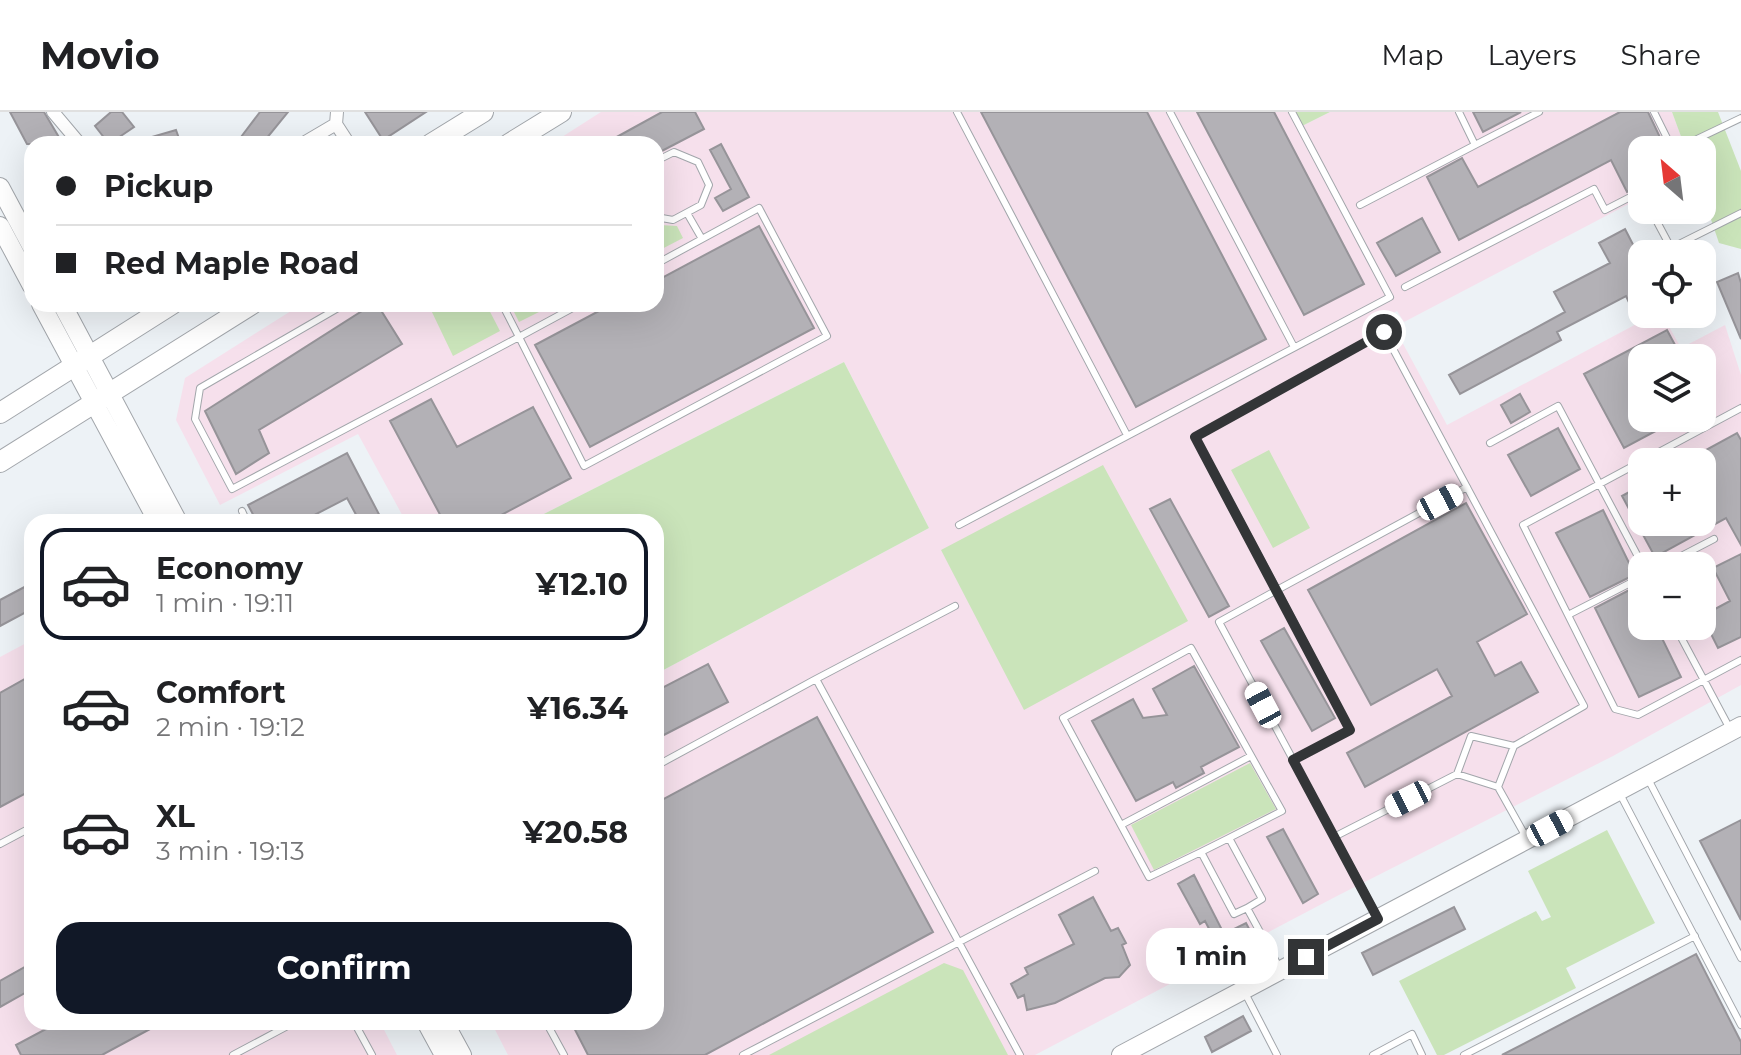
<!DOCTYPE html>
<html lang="en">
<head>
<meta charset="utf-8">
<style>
	:root { --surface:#fff; --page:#f2f2f2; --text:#202124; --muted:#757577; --line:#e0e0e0; --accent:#111827 }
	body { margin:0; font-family:Montserrat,sans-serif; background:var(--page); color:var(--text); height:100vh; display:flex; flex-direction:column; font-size:30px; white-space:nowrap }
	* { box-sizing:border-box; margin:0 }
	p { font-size:26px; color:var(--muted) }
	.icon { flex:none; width:44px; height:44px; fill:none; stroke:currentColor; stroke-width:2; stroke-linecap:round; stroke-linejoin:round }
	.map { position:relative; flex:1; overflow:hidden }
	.side { position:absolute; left:24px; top:402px; width:640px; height:516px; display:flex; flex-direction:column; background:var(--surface); border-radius:24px; box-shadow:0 8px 32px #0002 }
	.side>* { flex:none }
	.banner { position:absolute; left:24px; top:24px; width:640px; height:176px; border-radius:24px; box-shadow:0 8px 32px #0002; display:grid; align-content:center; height:176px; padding:0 32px; background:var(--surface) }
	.needle { width:52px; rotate:332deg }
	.controls { position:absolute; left:1628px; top:24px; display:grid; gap:16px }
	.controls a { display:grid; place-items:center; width:88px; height:88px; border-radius:16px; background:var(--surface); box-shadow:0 8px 32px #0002; font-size:40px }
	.end { position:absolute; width:36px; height:36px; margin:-18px; border:10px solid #333537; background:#fff; box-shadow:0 0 0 4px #fff }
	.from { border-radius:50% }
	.bubble { position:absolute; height:56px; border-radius:24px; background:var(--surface); box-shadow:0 8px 32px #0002; font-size:26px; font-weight:700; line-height:56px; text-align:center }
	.car { position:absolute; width:24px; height:48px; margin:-24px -12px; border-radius:10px; box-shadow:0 0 6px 2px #0007; background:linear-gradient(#fff 24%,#345 0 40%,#fff 0 76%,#345 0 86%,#fff 0) }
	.banner b { display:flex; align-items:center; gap:28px; height:76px; font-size:30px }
	.banner b+b { border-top:2px solid var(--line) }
	.banner i { width:20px; height:20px; background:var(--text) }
	ul { padding:14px 0 0; list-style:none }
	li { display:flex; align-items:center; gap:24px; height:112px; margin:0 16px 12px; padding:0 16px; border:4px solid transparent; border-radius:24px }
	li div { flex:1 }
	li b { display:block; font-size:30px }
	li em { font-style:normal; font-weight:700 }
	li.on { border-color:var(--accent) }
	li>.icon { width:72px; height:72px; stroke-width:1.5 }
	.cta { display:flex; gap:16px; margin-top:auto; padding:16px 32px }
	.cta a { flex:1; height:92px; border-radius:24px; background:var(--accent); color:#fff; font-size:32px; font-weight:700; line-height:92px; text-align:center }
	header { display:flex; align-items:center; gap:48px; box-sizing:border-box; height:112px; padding:0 40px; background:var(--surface); border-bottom:2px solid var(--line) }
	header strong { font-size:38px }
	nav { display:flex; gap:44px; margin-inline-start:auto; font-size:28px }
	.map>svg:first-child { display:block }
</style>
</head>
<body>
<header>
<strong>Movio</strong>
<nav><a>Map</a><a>Layers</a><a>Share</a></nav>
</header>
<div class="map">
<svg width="1741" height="943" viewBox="0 0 1741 943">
	<rect width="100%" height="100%" fill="#edf2f6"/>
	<path fill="#f6e0ec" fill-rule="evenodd" d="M601,0H1292L1300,15L1330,0H1672L1686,38H1642V85L1404,210L1397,199L1388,204L1447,313L1655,202H1662L1681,236L1725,213L1741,263V573L1613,644L1337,784L1035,943H508L491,910H656V562L929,416L844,250L528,410H406L358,322L220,393L176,308L185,266L302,192H656V32H551ZM1642,246H1702V306H1642ZM1642,350H1702V410H1642ZM1642,454H1702V514H1642Z
		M32,528V910H380L397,943H0V545Z"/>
	<path fill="#cae4ba" d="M1292,0H1330L1300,15Z
		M1672,0H1718L1741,59V137L1719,131L1702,81V38H1686Z
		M660,113L677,114L683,126L656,140V115Z
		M424,192H486L500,219L453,244L430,196Z
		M510,192H555L519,210Z
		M844,250L929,416L656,562V410H528Z
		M1269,338L1310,416L1273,436L1231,358Z
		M1103,353L1188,509L1024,598L941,438Z
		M1250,651L1276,697L1154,758L1131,713Z
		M1607,718L1655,811L1566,856L1576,876L1444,943H1437L1399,869L1536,799L1542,809L1551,805L1528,759Z
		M944,851L963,858L1008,943H769Z"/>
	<path fill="#b3b1b6" stroke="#969499" stroke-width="2" d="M10,0H44L63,32H27Z
		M111,0H122L134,15L109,32L95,14Z
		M260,0H288L262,32H250L241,25Z
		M365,0H426L383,28Z
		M662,0H695L704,17L656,42V32H604Z
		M981,0H1147L1266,227L1136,295Z
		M1197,0H1274L1364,172L1304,203Z
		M1473,0H1521L1483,20Z
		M1620,0H1648L1666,38H1642V73L1627,80L1611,48L1459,128L1427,65L1462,46L1478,75Z
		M176,18L181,32H138V29Z
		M721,32L749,85L723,99L715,86L731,77L710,38Z
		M1422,106L1440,140L1396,164L1377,131Z
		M759,114L814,216L590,335L535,233L612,192H656V169Z
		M1625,117L1642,150V192L1632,197L1626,184L1557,220L1561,228L1460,282L1449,263L1565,200L1554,180L1610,151L1599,131Z
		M1738,161L1741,171V227L1717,170Z
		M373,192H377L402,232L259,318L269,341L236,362L205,299Z
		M1667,218L1682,246H1642V306H1680L1624,336L1584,262Z
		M1520,282L1530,300L1511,311L1501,293Z
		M431,287L457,335L533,295L571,366L488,410H444L390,309Z
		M1558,316L1580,357L1531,384L1508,343Z
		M1737,321L1741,328V433L1726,406L1655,445L1622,384L1642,373V410H1702V350H1684Z
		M347,341L383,410H360L347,386L301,410H257L248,393Z
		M1170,387L1229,494L1209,505L1150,397Z
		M1466,391L1527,502L1477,530L1495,564L1521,550L1538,580L1365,675L1347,641L1452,584L1437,557L1371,593L1308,478Z
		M1603,398L1632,457L1629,458L1632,464L1590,485L1556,421Z
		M1741,442V525L1718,536L1702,504L1730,489L1713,456Z
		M32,471V497L0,514V488Z
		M1637,474L1642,485V514H1656L1681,565L1639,585L1595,496Z
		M1284,516L1335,606L1312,619L1261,529Z
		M708,552L728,590L656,627V579Z
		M1194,554L1239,635L1201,655L1204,661L1176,676L1173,670L1136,689L1092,609L1133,587L1143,606L1167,603L1153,577Z
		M32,563V678L0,695V581Z
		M817,605L933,820L705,943H588L571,910H656V691Z
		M1741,708V808L1700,729Z
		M1283,717L1318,782L1303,791L1267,725Z
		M1194,763L1224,822L1246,811L1254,826L1222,842L1205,809L1200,812L1178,772Z
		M1093,785L1111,819L1118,816L1126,831L1122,833L1130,853L1119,865L1105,866L1055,891L1027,898L1024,883L1018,886L1011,872L1028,862L1025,856L1074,832L1059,803Z
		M1454,795L1465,817L1373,863L1362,841Z
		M1696,842L1741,930V943H1502Z
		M32,851V877L0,895V869Z
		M1243,904L1251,919L1212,940L1205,925Z
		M59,910H163L102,943H21L16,933Z"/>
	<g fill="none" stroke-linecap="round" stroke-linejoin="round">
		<defs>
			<path id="lane" d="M957,0L1127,323
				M1170,0L1294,235
				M1459,0L1475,33L1539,0
				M1654,0L1673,38
				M1674,38L1741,6
				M656,49L674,40L698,50L709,73L701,93L673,108L656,105
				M1360,93L1475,33
				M687,101L702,127
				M1655,106L1671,136L1741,101
				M1405,175L1594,77L1605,98L1642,79
				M345,192L200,276L195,307L232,377L519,225L502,192
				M580,192L519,225L584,354L827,224L759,96L656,152
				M1741,296L1523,413L1615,597L1638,603L1741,548
				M1490,331L1558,294L1643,454
				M242,399L247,410
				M959,413L1390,185L1292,0
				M1662,454L1714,427
				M1568,503L1642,465
				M1675,514L1730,617
				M816,567L955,494
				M1293,648L1350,618L1277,478L1467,375
				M656,654L816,567L1020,943
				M1457,662L1498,675
				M1647,665L1741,846
				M1620,682L1741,913
				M1121,713L1251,644
				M1334,725L1457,662L1471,624L1514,634
				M0,732L30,716L32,720
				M1201,740L1229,726
				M1247,796L1262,787L1229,726L1282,699L1191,536L1063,606L1149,765L1201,740L1234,802L1247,796L1279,855
				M1377,804L1219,510L1277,478L1195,325L1384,220L1584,594L1514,634L1498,675L1526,725
				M1245,881L1277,943
				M354,910L372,943
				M546,910L564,943
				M233,943L295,910
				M743,943L1095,759
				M1373,943L1412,922L1422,943
				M1464,943L1695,824"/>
			<path id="street" d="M53,0L80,32
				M337,0L336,12L349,32
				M302,32L336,12"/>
			<path id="secondary" d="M0,75L32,135
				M0,114L32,174
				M41,192L158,410
				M62,192L178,410
				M426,910L444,943
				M444,910L462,943
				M1121,943L1741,614"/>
			<path id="primary" d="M431,32L483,0
				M509,32L561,0
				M0,301L172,192
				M0,350L252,192"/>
		</defs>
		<use href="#lane" stroke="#a2a6ab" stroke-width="8"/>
		<use href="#street" stroke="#a2a6ab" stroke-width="14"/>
		<use href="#secondary" stroke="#a2a6ab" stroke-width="20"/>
		<use href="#primary" stroke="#a2a6ab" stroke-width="22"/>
		<use href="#lane" stroke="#fff" stroke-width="6"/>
		<use href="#street" stroke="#fff" stroke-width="12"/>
		<use href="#secondary" stroke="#fff" stroke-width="18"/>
		<use href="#primary" stroke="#fff" stroke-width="20"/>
	</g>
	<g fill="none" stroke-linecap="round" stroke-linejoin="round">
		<path stroke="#333537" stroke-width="10" d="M1306,845L1378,807L1293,648L1350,618L1195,325L1384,220"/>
	</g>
</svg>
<div class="controls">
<a><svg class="needle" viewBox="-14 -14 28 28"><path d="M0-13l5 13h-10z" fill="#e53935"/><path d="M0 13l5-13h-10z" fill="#757577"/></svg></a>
<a><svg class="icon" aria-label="locate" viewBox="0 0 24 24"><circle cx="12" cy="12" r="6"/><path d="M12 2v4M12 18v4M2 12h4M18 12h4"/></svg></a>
<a><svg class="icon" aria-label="layers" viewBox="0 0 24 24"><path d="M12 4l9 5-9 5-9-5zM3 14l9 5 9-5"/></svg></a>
<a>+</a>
<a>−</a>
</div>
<i class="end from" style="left:1384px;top:220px"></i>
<i class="end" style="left:1306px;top:845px"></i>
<div class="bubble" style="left:1146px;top:816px;width:132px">1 min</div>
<i class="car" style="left:1440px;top:390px;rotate:62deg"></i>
<i class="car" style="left:1263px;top:593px;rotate:332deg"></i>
<i class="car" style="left:1408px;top:687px;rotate:243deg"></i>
<i class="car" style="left:1550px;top:716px;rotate:62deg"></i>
<div class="banner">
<b><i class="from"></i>Pickup</b>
<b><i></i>Red Maple Road</b>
</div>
<section class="side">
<ul>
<li class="on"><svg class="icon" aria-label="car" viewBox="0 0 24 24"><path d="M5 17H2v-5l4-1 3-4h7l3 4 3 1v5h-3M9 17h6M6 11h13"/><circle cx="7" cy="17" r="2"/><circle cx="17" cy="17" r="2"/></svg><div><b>Economy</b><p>1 min · 19:11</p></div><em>¥12.10</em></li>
<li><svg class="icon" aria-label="car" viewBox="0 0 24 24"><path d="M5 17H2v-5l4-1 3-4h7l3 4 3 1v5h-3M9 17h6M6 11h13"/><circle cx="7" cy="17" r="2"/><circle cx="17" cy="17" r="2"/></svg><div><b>Comfort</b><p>2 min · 19:12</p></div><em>¥16.34</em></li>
<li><svg class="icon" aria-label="car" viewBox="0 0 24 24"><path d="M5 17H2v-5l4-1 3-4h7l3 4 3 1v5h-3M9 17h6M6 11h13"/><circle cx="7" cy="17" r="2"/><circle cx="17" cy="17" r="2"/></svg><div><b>XL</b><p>3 min · 19:13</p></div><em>¥20.58</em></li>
</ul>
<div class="cta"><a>Confirm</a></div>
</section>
</div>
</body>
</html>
